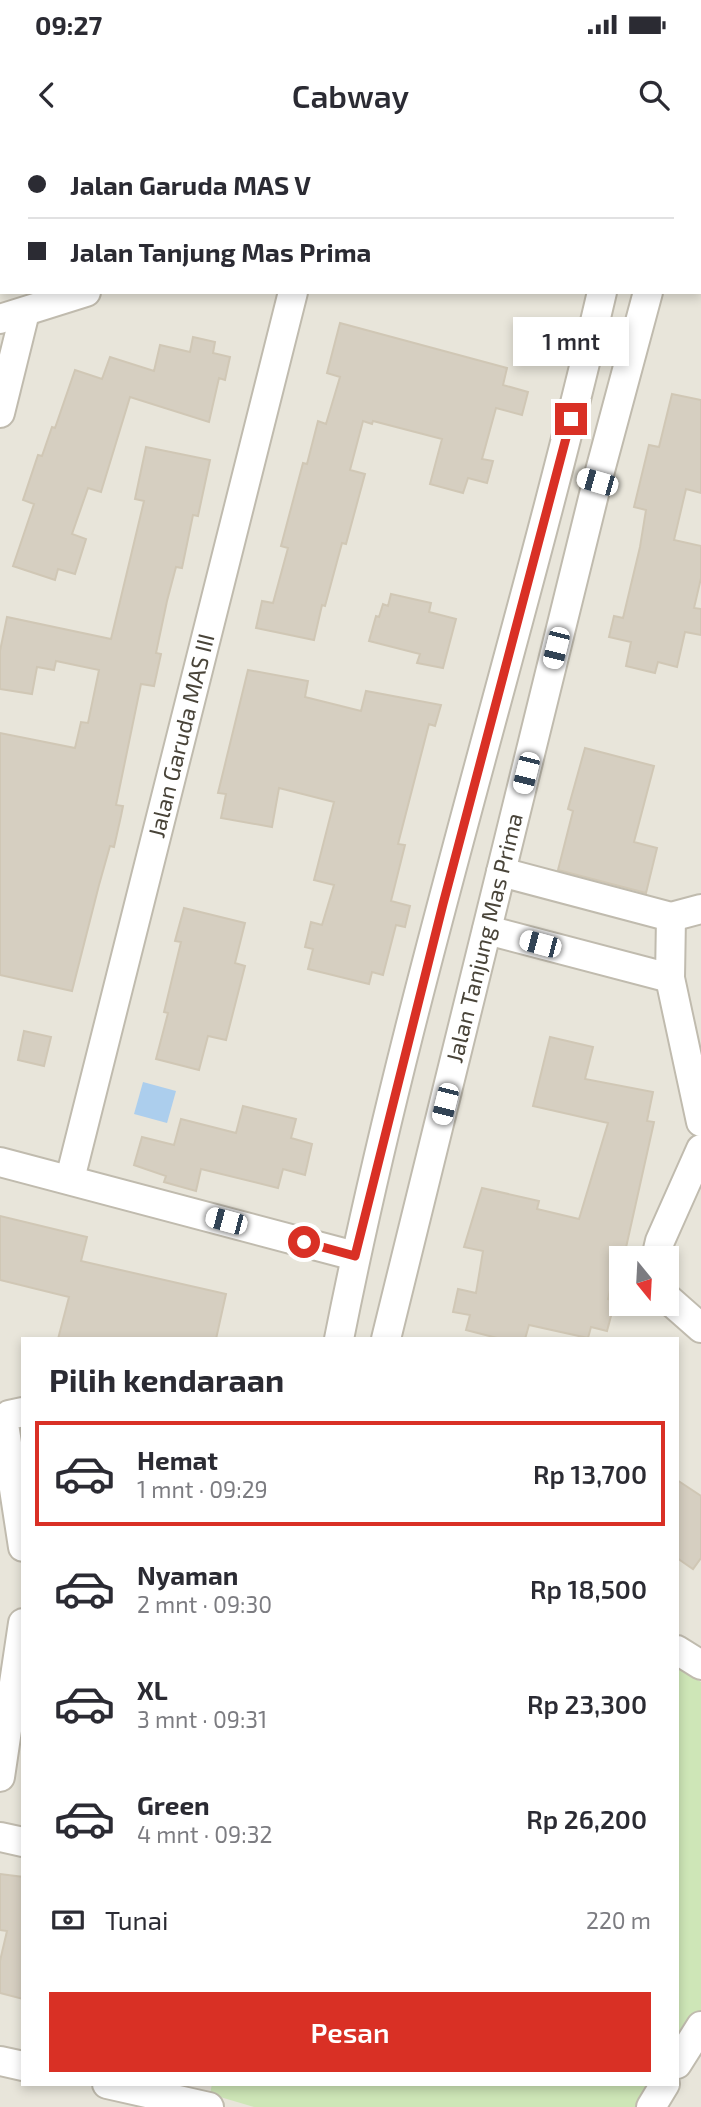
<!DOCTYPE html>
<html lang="id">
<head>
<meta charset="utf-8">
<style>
	:root { --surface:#fff; --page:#f7f7f7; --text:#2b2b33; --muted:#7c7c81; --line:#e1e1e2; --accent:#d93025 }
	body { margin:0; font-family:"Exo 2",sans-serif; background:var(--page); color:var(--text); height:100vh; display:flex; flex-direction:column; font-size:26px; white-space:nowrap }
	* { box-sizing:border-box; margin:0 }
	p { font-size:23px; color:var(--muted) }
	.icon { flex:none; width:38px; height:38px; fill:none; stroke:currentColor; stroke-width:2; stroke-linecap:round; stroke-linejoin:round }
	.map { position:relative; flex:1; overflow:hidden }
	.drawer { position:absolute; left:21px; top:1197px; width:658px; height:749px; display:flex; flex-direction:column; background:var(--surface); border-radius:0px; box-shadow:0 4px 10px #0003 }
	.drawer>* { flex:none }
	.banner { position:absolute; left:0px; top:0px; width:702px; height:154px; box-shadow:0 4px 10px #0003; display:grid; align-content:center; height:154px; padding:0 28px; background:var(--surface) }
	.needle { width:46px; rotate:162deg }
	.fabs { position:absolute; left:609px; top:1106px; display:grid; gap:14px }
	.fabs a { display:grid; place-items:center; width:70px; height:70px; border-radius:0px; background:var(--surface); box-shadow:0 4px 10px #0003; font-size:35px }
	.end { position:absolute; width:32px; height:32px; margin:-16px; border:9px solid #d93025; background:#fff; box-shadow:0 0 0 4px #fff }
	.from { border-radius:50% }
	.bubble { position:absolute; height:49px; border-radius:0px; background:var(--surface); box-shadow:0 4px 10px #0003; font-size:23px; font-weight:600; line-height:49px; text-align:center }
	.car { position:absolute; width:21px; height:42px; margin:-21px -10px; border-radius:9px; box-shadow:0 0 5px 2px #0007; background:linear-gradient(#fff 24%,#345 0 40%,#fff 0 76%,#345 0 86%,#fff 0) }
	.banner b { display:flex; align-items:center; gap:24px; height:66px; font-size:26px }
	.banner b+b { border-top:2px solid var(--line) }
	.banner i { width:18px; height:18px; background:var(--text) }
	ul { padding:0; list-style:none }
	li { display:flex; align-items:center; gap:21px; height:105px; margin:0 14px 10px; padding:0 14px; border:4px solid transparent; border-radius:0px }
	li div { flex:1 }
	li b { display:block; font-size:26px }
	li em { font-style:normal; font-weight:600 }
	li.current { border-color:var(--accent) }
	li>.icon { width:63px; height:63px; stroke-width:1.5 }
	h2 { padding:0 28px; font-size:32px; line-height:84px }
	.pay { display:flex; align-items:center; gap:18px; height:77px; padding:0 28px; font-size:26px }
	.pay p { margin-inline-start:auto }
	.button { display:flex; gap:14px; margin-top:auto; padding:14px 28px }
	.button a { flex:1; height:80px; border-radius:0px; background:var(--accent); color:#fff; font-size:28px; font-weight:600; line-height:80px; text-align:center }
	.status { display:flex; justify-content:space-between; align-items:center; height:49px; padding:0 35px; background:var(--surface); direction:ltr }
	.status svg { height:19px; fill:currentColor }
	header { display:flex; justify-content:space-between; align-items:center; height:91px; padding:0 28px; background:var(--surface); font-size:32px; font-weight:600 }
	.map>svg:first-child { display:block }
</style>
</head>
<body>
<div class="status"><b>09:27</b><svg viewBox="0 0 49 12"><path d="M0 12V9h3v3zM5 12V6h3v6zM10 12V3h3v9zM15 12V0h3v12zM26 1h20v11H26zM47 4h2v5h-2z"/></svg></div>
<header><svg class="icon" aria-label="back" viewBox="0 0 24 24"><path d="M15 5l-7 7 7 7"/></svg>Cabway<svg class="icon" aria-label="search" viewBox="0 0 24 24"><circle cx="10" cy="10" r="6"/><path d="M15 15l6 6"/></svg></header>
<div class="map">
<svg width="701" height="1967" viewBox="0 0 701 1967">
	<rect width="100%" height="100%" fill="#f5f2eb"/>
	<path fill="#e8e5da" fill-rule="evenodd" d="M0,0H701V1967H0ZM2,2H700V152H2ZM621,1118H667V1164H621ZM23,1199H677V1944H23Z"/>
	<path fill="#cee6b7" d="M677,1527L701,1542V1874L677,1911Z
		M212,1944H656L641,1967H254L210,1954Z"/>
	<path fill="#acceed" d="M143,942L176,951L167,983L134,974Z"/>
	<path fill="#d6cfc1" stroke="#d0c7b5" stroke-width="2" d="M340,183L507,228L503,245L528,252L522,275L496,268L482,319L493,321L487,343L468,338L463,353L430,344L442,299L373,281L372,284L363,281L350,330L365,334L346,404L342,403L325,466L322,465L314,500L256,488L262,461L273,463L288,408L281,406L303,323L307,324L318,281L326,284L340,237L327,233Z
		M193,197L215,202L213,213L230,217L225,240L219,238L209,282L130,257L101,352L88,348L72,394L86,399L75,434L58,429L55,440L13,426L34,364L23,360L38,315L42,316L52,287L55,288L75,230L102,239L110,217L154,231L160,205L190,212Z
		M672,254L701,260V353L686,349L674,400L701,406V438L694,468L701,469V495L685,492L677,527L658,522L655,533L626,526L631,502L609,497L614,476L623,478L640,407L646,370L634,367L649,305L659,307Z
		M146,307L210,320L198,376L193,375L182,428L176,427L167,461L156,513L161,514L154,546L141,544L116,665L123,666L121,676L114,707L110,706L99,745L72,851L0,835V593L75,608L81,582L88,583L99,530L56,521L54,530L37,527L32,554L0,549V511L7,477L111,499L144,361L135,359Z
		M391,454L431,463L429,472L456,479L443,528L417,523L420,514L369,501L376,476L379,477L383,464L388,466Z
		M248,530L308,541L305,557L361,571L366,551L441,565L435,586L429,584L398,704L405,705L391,761L410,766L405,787L396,785L383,835L372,832L369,844L308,829L313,809L305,807L311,782L322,785L334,745L314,740L334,662L279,648L272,687L221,678L226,654L218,653Z
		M585,608L654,626L634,702L657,708L646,753L558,730L573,671L568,669Z
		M184,768L245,783L235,823L245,826L226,900L208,896L199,930L156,919L168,873L164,872L181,802L175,801Z
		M24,891L51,897L44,926L18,920Z
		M550,897L593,907L585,939L653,952L647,981L654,982L625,1112L619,1111L608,1159L615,1161L607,1191L591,1187L588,1198L529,1185L525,1199H501L466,1190L470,1175L453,1172L458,1149L476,1153L483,1111L464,1107L482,1048L539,1061L537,1069L579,1079L608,983L533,966Z
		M243,966L296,979L291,998L312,1004L305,1035L283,1029L278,1048L201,1029L196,1051L164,1042L166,1036L134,1025L142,997L174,1005L181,979L236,993Z
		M0,1076L87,1097L81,1121L226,1154L216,1199H58L69,1157L0,1140Z
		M677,1340L701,1356V1418L693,1429L677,1418Z
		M0,1734L23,1737V1859L0,1853V1821L7,1791L0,1790Z"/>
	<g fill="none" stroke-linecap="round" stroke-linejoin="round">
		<defs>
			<g id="minor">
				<path d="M556,2L561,0"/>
				<path d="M630,2L631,0"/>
				<path d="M682,2V0"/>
				<path d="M0,179L86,152"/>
				<path d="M0,273L25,172"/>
				<path d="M501,732L671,777L701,769"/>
				<path d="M671,777L670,838L701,982"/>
				<path d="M487,790L670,838"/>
				<path d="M0,1022L355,1116"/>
				<path id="s1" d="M70,1039L293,152"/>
				<path d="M656,1118L660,1101L701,1009"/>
				<path d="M667,1158L701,1188"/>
				<path d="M339,1199C409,846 520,502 602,152"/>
				<path id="s2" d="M386,1199L597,342L648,152"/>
				<path d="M23,1272L9,1275L4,1284L23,1407"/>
				<path d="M677,1510L701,1525"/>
				<path d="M0,1637L23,1483"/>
				<path d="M0,1697L23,1702"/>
				<path d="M0,1921L23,1926"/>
				<path d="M677,1924L701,1886"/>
				<path d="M107,1944L209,1967"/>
				<path d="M651,1967L665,1944"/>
			</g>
		</defs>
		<use href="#minor" stroke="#c0bbae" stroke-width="32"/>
		<use href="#minor" stroke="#fff" stroke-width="28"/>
	</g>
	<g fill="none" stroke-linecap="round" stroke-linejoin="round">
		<path stroke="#d93025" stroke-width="9" d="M304,1102L355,1116L443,764L571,279"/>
	</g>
	<g text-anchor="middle" stroke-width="6" stroke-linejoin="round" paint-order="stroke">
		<g font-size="23" fill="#494439" stroke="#fff">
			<text dy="8" stroke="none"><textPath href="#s1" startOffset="457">Jalan Garuda MAS III</textPath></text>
			<text dy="8" stroke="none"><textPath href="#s2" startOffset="413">Jalan Tanjung Mas Prima</textPath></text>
		</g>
	</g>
</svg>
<div class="fabs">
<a><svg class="needle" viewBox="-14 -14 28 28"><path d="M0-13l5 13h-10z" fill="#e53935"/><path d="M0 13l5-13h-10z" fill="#7c7c81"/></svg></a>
</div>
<i class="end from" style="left:304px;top:1102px"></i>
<i class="end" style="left:571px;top:279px"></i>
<div class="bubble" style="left:513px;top:177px;width:116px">1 mnt</div>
<i class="car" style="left:597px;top:342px;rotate:286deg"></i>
<i class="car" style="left:556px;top:508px;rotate:194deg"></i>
<i class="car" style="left:526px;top:633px;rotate:194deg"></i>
<i class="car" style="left:540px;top:804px;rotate:285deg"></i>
<i class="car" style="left:445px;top:964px;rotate:194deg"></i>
<i class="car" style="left:226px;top:1081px;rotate:285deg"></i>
<div class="banner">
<b><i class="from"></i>Jalan Garuda MAS V</b>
<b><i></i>Jalan Tanjung Mas Prima</b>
</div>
<section class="drawer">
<h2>Pilih kendaraan</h2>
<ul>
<li class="current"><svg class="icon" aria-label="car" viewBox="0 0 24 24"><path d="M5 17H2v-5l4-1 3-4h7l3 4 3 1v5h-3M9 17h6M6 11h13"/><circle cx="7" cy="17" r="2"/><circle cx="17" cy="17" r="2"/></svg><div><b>Hemat</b><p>1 mnt · 09:29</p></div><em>Rp 13,700</em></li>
<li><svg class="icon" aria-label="car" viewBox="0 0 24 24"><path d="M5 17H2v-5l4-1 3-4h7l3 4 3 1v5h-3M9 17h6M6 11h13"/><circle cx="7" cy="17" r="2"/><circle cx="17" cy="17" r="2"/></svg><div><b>Nyaman</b><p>2 mnt · 09:30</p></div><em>Rp 18,500</em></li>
<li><svg class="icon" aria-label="car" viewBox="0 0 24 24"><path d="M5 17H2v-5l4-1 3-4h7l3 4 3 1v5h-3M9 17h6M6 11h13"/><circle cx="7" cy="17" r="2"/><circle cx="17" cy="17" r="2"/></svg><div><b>XL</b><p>3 mnt · 09:31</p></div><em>Rp 23,300</em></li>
<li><svg class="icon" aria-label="car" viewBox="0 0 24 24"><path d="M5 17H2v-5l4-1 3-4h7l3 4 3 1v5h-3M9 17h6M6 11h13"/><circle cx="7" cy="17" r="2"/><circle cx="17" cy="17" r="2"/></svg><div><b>Green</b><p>4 mnt · 09:32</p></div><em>Rp 26,200</em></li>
</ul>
<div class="pay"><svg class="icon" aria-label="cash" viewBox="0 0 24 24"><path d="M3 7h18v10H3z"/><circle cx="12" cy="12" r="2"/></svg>Tunai<p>220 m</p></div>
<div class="button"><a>Pesan</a></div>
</section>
</div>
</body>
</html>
